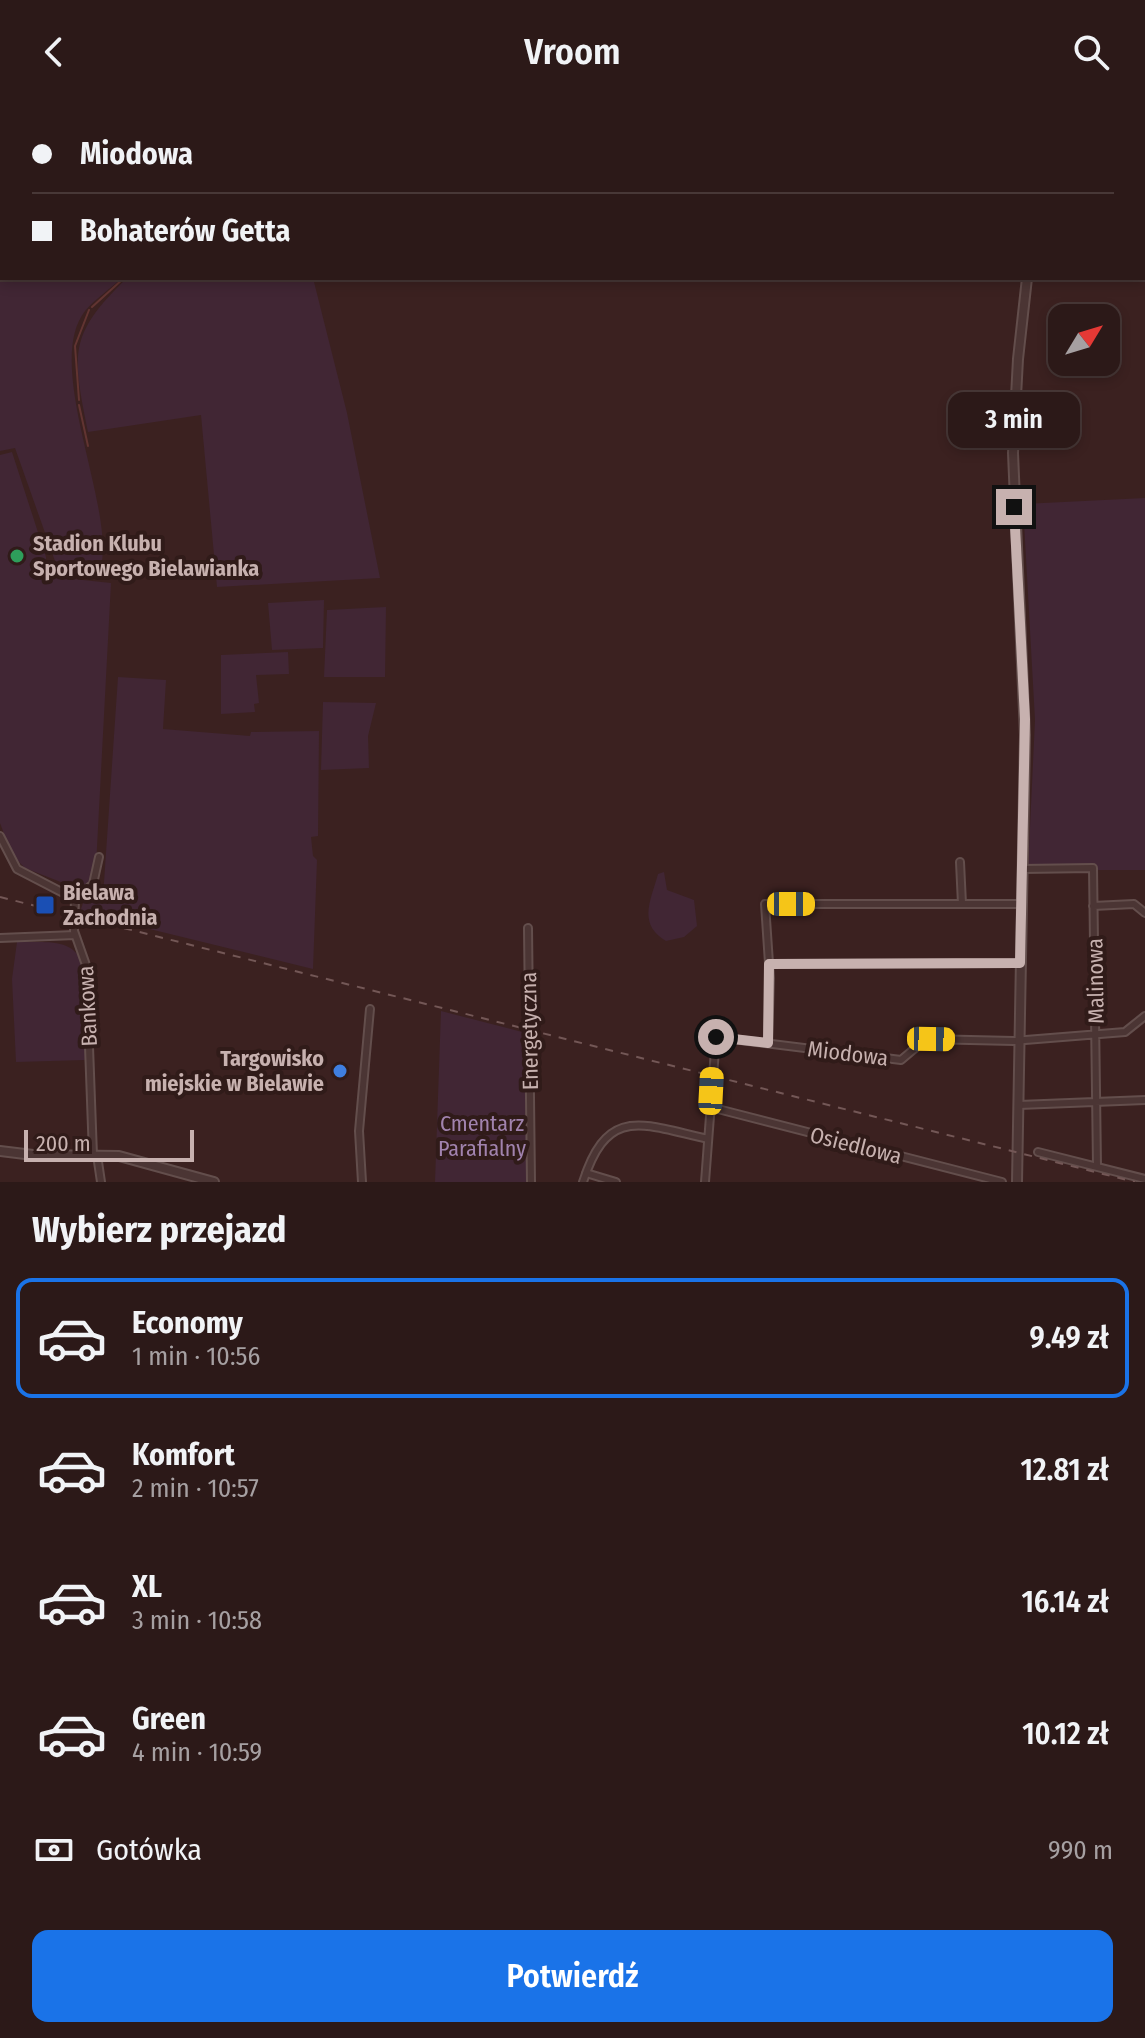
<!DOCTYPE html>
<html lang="pl">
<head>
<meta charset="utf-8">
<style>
	:root { --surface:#2c1918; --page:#342221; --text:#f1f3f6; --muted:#a6a0a2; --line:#483837; --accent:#1a73e8 }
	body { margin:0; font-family:"Fira Sans Condensed",sans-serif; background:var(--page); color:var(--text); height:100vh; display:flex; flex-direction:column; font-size:30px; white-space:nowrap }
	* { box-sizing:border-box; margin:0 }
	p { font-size:26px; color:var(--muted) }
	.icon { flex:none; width:44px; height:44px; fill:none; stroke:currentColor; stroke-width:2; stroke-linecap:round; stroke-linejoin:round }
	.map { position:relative; height:1078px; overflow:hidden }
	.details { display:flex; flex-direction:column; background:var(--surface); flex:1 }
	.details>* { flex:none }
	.top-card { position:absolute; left:0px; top:0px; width:1146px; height:176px; box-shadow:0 4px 12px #0003,0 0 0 2px var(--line); display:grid; align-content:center; height:176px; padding:0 32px; background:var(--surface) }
	.needle { width:52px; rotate:52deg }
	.buttons { position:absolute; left:1048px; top:200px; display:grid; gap:16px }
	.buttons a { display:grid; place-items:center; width:72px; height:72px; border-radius:16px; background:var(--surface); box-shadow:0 4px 12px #0003,0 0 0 2px var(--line); font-size:40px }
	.scale { position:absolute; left:24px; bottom:20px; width:170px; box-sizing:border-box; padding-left:8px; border:4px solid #c7b1af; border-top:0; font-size:22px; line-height:28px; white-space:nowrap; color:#c7b1af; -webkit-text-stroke:6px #301b19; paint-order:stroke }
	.end { position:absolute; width:36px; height:36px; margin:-18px; border:10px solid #c7b1af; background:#111; box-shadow:0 0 0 4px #111 }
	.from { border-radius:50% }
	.bubble { position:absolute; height:56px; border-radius:16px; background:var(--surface); box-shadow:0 4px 12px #0003,0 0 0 2px var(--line); font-size:26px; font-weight:600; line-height:56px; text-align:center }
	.car { position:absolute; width:24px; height:48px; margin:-24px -12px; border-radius:10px; box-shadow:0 0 6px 2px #0007; background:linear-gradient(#f5c518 24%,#345 0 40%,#f5c518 0 76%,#345 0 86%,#f5c518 0) }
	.top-card b { display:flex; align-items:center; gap:28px; height:76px; font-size:30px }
	.top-card b+b { border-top:2px solid var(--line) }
	.top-card i { width:20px; height:20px; background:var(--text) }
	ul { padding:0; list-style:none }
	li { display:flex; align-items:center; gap:24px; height:120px; margin:0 16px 12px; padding:0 16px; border:4px solid transparent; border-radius:16px }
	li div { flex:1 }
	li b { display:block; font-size:30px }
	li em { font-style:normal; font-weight:600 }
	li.active { border-color:var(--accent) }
	li>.icon { width:72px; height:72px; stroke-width:1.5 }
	h2 { padding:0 32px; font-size:36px; line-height:96px }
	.pay { display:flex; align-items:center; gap:20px; height:88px; padding:0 32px; font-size:30px }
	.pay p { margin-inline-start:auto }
	.primary-button { display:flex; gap:16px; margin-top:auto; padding:16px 32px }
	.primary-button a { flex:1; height:92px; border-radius:16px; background:var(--accent); color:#fff; font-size:32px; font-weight:600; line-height:92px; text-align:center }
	header { display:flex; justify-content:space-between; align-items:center; height:104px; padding:0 32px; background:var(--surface); font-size:36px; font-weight:600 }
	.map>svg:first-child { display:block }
</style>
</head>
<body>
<header><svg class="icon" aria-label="back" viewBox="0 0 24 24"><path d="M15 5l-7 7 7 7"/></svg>Vroom<svg class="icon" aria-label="search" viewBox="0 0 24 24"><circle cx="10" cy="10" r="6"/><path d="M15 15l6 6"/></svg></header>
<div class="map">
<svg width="1145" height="1078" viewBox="0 0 1145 1078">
	<rect width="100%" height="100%" fill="#3b2120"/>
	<path fill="#412634" d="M0,0H143L2,2V174H122C110,185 95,195 85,207C43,261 115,401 101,463L63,462L55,457L15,344L0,347Z
		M127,174H313L347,309L380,474L217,483L201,311L88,328C72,249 68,231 127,174Z
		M12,348L46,453V472L111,479L96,762L88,781L81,786L25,764L12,751L0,719V351Z
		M1145,394V766H1028L1035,616L1023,400Z
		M324,496L323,544L272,546L268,499Z
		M386,503L385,573H324L327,506Z
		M288,548L289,570L256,571L259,599L254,600L255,608L221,610V551Z
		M118,573L166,576L163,625L250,632L251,628L319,627L318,732L311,733L313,752L317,756L313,865L80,808L84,796L103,793Z
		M323,598L376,599L368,632L369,664L321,666Z
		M664,768L667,786L694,796L697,822L684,833L666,837C637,820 651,796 658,770Z
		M17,838C43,839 76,832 83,863L85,956L16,958L12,875Z
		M441,907L526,929L527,1078H435Z"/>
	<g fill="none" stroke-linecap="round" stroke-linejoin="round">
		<path stroke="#613431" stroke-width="2" d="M147,0V2
			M92,203L124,174
			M79,296L75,242L89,206
			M79,301L88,342"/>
		<defs>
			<path id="minor" d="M0,732L17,765L75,795L74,827L86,861L93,1051
				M960,758L962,800
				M1022,765L1093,764L1097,1062
				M75,795L93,780L99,753
				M1093,802L1134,800L1145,809
				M528,824L531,1078
				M0,834L75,831
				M769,860L1020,859
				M768,939L770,874L765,800H1021
				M1019,1001L1145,996
				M710,1003L1002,1078
				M1038,1048L1145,1075
				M97,1051L101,1078
				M586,1069L616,1078
				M362,1078L359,1027L370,905
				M583,1078C608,1000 643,1021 708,1035
				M705,1078L716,933L901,956L926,935L1014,937L1125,928L1145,912"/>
			<path id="tertiary" d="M1048,2L1049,0
				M0,1047L33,1051L119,1052L214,1078
				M1017,1078L1025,631L1013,349L1018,255L1027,174"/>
		</defs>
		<use href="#minor" stroke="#634e4c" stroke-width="10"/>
		<use href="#tertiary" stroke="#634e4c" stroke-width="12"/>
		<use href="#minor" stroke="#4b3534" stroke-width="6"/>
		<use href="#tertiary" stroke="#4b3534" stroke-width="8"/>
		<path stroke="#735756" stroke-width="2" stroke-dasharray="8 8" stroke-linecap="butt" d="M0,793L1135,1078"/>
	</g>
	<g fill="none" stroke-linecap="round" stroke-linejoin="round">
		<path stroke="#c7b1af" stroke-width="10" d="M716,933L768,939L769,860L1020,859L1025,615L1014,403"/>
	</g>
	<circle fill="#2e9e5b" stroke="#301b19" stroke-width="3" cx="17" cy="452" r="8"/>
	<rect fill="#1a4fb4" stroke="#301b19" stroke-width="3" x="35" y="791" width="20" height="20" rx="4"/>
	<circle fill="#3f7fe0" stroke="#301b19" stroke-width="3" cx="340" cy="967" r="8"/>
	<g text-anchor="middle" stroke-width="8" stroke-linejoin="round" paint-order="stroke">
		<g font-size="22" font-weight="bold" fill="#c7b1af" stroke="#301b19" text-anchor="start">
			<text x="33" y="447">Stadion Klubu<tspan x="33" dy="25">Sportowego Bielawianka</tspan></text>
			<text x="63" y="796">Bielawa<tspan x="63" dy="25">Zachodnia</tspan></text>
			<text x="324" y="962" text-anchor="end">Targowisko<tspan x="324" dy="25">miejskie w Bielawie</tspan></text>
		</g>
		<g font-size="22" fill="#c7b1af" stroke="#301b19">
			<text transform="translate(1095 877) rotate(-91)" y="8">Malinowa</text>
			<text transform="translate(87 902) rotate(-93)" y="8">Bankowa</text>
			<text transform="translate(529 927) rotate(-91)" y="8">Energetyczna</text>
			<text transform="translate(848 949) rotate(7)" y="8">Miodowa</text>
			<text transform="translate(856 1041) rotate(14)" y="8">Osiedlowa</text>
		</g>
		<g font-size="22" fill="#a183ae" stroke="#301b19">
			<text x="482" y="1027">Cmentarz<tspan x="482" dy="25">Parafialny</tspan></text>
		</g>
	</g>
</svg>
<div class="buttons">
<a><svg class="needle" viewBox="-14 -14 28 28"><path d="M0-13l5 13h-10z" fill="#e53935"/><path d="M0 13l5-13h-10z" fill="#a6a0a2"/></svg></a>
</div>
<div class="scale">200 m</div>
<i class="end from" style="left:716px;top:933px"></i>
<i class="end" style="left:1014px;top:403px"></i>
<div class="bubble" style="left:948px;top:288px;width:132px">3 min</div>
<i class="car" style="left:791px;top:800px;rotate:90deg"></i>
<i class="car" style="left:931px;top:935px;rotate:91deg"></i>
<i class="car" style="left:711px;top:987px;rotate:3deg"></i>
<div class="top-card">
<b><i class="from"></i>Miodowa</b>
<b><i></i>Bohaterów Getta</b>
</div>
</div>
<section class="details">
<h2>Wybierz przejazd</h2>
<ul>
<li class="active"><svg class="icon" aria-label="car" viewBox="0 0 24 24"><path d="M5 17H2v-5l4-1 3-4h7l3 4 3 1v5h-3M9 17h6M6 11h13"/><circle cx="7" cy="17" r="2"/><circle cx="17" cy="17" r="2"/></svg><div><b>Economy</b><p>1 min · 10:56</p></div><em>9.49 zł</em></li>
<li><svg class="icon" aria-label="car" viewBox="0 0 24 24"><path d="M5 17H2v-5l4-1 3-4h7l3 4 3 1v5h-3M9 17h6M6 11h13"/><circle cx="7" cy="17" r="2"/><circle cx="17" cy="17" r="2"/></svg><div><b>Komfort</b><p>2 min · 10:57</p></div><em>12.81 zł</em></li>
<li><svg class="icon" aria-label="car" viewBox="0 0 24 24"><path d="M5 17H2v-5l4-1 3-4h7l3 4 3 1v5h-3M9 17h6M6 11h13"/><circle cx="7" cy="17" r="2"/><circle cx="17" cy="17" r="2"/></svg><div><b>XL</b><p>3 min · 10:58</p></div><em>16.14 zł</em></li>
<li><svg class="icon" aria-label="car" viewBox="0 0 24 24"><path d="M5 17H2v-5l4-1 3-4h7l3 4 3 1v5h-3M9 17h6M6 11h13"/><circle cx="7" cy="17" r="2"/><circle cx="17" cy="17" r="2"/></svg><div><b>Green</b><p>4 min · 10:59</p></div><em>10.12 zł</em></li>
</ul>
<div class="pay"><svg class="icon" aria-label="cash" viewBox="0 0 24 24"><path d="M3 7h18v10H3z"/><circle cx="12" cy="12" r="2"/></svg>Gotówka<p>990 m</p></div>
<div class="primary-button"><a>Potwierdź</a></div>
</section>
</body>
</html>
